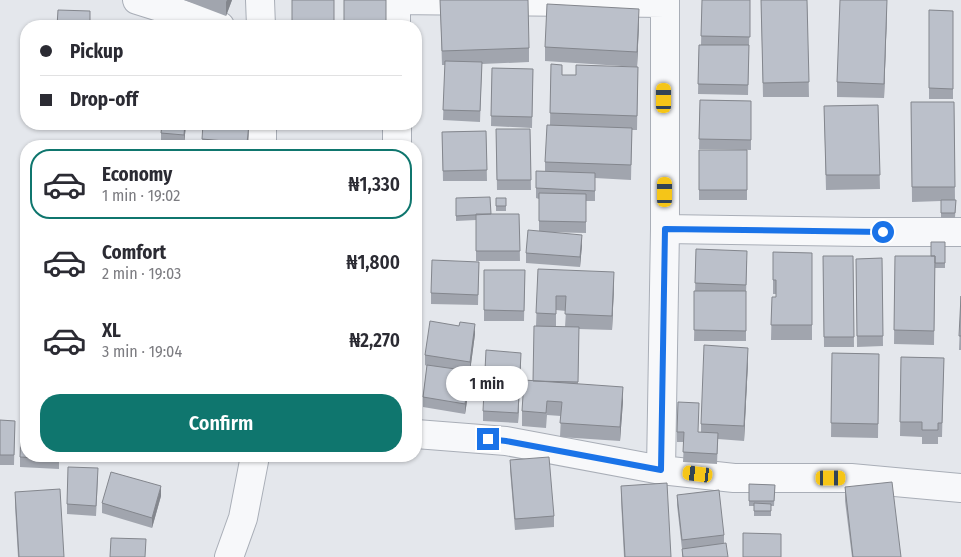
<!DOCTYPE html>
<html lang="en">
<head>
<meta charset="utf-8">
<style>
	:root { --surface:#fff; --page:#f2f2f3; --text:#2b2b33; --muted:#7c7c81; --line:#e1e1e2; --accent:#0f766e }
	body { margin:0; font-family:"Fira Sans Condensed",sans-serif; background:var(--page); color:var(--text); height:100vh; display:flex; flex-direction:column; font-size:19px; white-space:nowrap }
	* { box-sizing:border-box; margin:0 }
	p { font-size:16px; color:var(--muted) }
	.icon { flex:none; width:28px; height:28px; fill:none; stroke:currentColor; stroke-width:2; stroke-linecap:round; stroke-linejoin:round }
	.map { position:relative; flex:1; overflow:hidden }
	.sheet { position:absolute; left:20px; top:140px; width:402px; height:322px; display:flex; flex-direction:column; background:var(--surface); border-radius:20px; box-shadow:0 1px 4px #0004 }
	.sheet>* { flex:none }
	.banner { position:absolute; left:20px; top:20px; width:402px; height:110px; border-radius:20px; box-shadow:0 1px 4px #0004; display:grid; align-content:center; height:110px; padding:0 20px; background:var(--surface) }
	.end { position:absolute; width:22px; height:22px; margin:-11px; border:6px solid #1a73e8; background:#fff; box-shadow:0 0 0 2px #fff }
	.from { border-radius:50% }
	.bubble { position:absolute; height:35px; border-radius:18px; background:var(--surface); box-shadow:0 1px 4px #0004; font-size:16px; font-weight:600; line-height:35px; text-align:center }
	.car { position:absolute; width:15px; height:30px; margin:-15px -8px; border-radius:6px; box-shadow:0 0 4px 1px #0007; background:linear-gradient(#f5c518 24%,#345 0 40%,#f5c518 0 76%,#345 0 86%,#f5c518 0) }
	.banner b { display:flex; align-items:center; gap:18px; height:48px; font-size:19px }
	.banner b+b { border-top:1px solid var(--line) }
	.banner i { width:12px; height:12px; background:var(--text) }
	ul { padding:9px 0 0; list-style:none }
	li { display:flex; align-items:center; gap:15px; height:70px; margin:0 10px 8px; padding:0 10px; border:2px solid transparent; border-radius:20px }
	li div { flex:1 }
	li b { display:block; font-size:19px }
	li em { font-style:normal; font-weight:600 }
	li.on { border-color:var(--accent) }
	li>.icon { width:45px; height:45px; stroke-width:1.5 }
	.action { display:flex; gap:10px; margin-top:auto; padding:10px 20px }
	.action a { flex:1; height:58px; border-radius:20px; background:var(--accent); color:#fff; font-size:20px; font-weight:600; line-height:58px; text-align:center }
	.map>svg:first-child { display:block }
</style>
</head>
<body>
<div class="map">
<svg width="961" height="557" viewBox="0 0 961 557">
	<rect width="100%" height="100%" fill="#e4e7ec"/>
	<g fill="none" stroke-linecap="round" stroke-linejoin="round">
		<defs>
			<path id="minor" d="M137,0L220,26
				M260,0L261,26
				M396,0L665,3
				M396,0V26
				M262,124V146
				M397,124V146
				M665,229L864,232H961
				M416,434L506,441L661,470L734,478H851L961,488
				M661,470L665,229V0
				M229,557L243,518L255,456"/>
		</defs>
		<use href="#minor" stroke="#a9aeb7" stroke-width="30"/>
		<use href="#minor" stroke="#f7f8fa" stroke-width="28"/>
	</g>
	<path fill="#a1a5ae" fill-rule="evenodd" d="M184,0H232L226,16Z
		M440,0L529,48V62L482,64L480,122L443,120L445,65H442Z
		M702,0H750L748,95L698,94L699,45H701Z
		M761,0H807L809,97H763Z
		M929,10L953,11V99H929Z
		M887,11L884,98L837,97V82Z
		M639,23L637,67L545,61V47Z
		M551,64L562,75H576L638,67L637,130H632L631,180L595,178V201H586V233L544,232L582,245L580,267L526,263V253L539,231V199L536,198V171H545V162L550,125Z
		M492,68L533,69L532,128L491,126Z
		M700,100L751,101V150L699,149Z
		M911,102H954L955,200H956L955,218H941V201L912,202Z
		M878,105L880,189L826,190L824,106Z
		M186,124L184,145L161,143V133Z
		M203,124H249L248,146H202Z
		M496,129H530L531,190H497Z
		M486,131L487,181H443L442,132Z
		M699,150H747V200H699Z
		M456,198L491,214H519L520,261H476V220L456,221Z
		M496,198H506V211H496Z
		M945,242V268H935L934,345L894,344L895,256H931Z
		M696,249L747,261L746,295V341H694Z
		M773,252L812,253V340H771L772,297H776V294H773Z
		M823,256H853L854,347H824Z
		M882,258L883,346L857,347L856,259Z
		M479,262L478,305L431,304V293Z
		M538,269L614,286L612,330L579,329L578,384L623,401L620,441L560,437L561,416L547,415L546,428L522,426V411L533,381L536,326ZM556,310L566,311L565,327H556Z
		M484,270H525L524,321H484Z
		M961,296V350H959Z
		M475,334L470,371V382L465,414L423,407V397L427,366L425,365V355Z
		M832,353L879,354L878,438L831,437Z
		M901,357L944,358L942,437H938V444H922V437L900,436Z
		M748,362L744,441L718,439L717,464L683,462L684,442H677V432H701V424Z
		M521,363L518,423L483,421V411Z
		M0,420L15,421L14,465H0Z
		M59,456V469L20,467V457Z
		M510,460L554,516V527L515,530L510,470Z
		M98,478L96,516L67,514V504Z
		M749,484L775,485L774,506H771V516H754V506H749Z
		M621,486L671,557H624L621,500Z
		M845,487L901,557H852L845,501Z
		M15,492L64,557H18L15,506Z
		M677,495L724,535V543L682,557V549L677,505Z
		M161,496L152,528L102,513V503Z"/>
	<path fill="#83868d" d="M227,0H232L226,16V2Z
		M887,0V11L884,98V84Z
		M639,9V23L637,67V52Z
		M185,124H186L184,145V135Z
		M249,124L248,146H247Z
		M582,235V245L580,267V257Z
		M614,272V286L612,330V316Z
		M475,324V334L470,372V362Z
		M748,348V362L744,441V426Z
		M521,353V363L518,423V413Z
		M470,371V382L465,414V404Z
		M623,387V401L620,441V427Z
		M161,486V496L152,528V518Z"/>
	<path fill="#bbc0ca" stroke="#83868d" d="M292,0H334V26H292Z
		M344,0H386V26H344Z
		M440,0H528L529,48L442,51Z
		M702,0H750V37L701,36Z
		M761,0H807L809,82L763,83Z
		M840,0H887L884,84L837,82Z
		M547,4L639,9L637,52L545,47Z
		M58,10L90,11V26H57Z
		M929,10L953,11V89L929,88Z
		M699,45H749L748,85L698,84Z
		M445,61L482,62L480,111L443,110Z
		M551,64L562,65V75H576V65L638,67L637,116L550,113Z
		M492,68L533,69L532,117L491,116Z
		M700,100L751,101V140L699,139Z
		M911,102H954L955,187H912Z
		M878,105L880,175H826L824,106Z
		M162,124H185L184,135L161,133Z
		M203,124H249L247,143L202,139Z
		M547,125L632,128L631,165L545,162Z
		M496,129H530L531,180H497Z
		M486,131L487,170L443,171L442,132Z
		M699,150H747V190H699Z
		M536,171L595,173V191L536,188Z
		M539,193L586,194V222L539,221Z
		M490,197L491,214L456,216V198Z
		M496,198H506V206H496Z
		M941,200H956L955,213H941Z
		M476,214H519L520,251H476Z
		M528,230L582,235L580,257L526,253Z
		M931,242H945V263H935V256H931Z
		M696,249L747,251L746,285L695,283Z
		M773,252L812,253V325H771L772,297H776V280H773Z
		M823,256H853L854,337H824Z
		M895,256H935L934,331L894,330Z
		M882,258L883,336H857L856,259Z
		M432,260L479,262L478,295L431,293Z
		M538,269L614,272L612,316L565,314L566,296H556V314L536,313Z
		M484,270H525L524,311L484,310Z
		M694,291H746V331L694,330Z
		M961,296V336H959Z
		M430,321L459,326L460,322L475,324L470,362L425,355Z
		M534,326L579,327L578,382L533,381Z
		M704,345L748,348L744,426L701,424Z
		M486,350L521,353L518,413L483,411Z
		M832,353L879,354L878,424L831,423Z
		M901,357L944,358L942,423H938V430H922V422H900Z
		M427,365L470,371L465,404L423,397Z
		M524,380L623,387L620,427L560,423L562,402L547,401L546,413L522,411Z
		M678,402L699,403L698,432L718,433L717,454L683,452L684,432H677Z
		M22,410H26V456H59V459L20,457Z
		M0,420L15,421L14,455H0Z
		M549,457L554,516L515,519L510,460Z
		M68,467L98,468L96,506L67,504Z
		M111,472L161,486L152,518L102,503Z
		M892,482L901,557H853L845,487Z
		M667,483L671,557H625L621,486Z
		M749,484L775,485L774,501H749Z
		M60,489L64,557H19L15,492Z
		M719,490L724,535L682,540L677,495Z
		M754,503L771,504V511H754Z
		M743,533L781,534V557H743Z
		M111,538L146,539L145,557H110Z
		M726,543L728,557H683L682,549Z"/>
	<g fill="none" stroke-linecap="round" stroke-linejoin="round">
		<path stroke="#1a73e8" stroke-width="6" d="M488,439L506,441L661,470L665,229L883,232"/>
	</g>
</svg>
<i class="end from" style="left:883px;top:232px"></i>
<i class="end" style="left:488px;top:439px"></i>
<div class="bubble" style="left:446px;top:366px;width:82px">1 min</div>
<i class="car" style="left:664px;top:98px;rotate:0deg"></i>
<i class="car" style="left:665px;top:192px;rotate:0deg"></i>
<i class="car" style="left:698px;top:474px;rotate:277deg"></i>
<i class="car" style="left:831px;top:478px;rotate:90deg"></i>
<div class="banner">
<b><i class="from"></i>Pickup</b>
<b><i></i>Drop-off</b>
</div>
<section class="sheet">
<ul>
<li class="on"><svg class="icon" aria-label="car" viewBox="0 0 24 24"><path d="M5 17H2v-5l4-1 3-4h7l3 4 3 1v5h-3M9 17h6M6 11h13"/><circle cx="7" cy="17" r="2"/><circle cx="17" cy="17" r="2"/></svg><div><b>Economy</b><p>1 min · 19:02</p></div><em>₦1,330</em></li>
<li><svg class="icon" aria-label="car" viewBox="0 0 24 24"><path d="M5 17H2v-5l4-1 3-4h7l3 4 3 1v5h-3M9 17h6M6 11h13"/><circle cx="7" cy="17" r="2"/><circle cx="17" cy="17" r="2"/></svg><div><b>Comfort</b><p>2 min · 19:03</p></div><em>₦1,800</em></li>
<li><svg class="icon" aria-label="car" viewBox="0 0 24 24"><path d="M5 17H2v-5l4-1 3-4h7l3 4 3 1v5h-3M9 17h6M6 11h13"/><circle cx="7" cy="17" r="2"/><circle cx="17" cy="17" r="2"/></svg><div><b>XL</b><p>3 min · 19:04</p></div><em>₦2,270</em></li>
</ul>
<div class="action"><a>Confirm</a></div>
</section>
</div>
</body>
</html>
